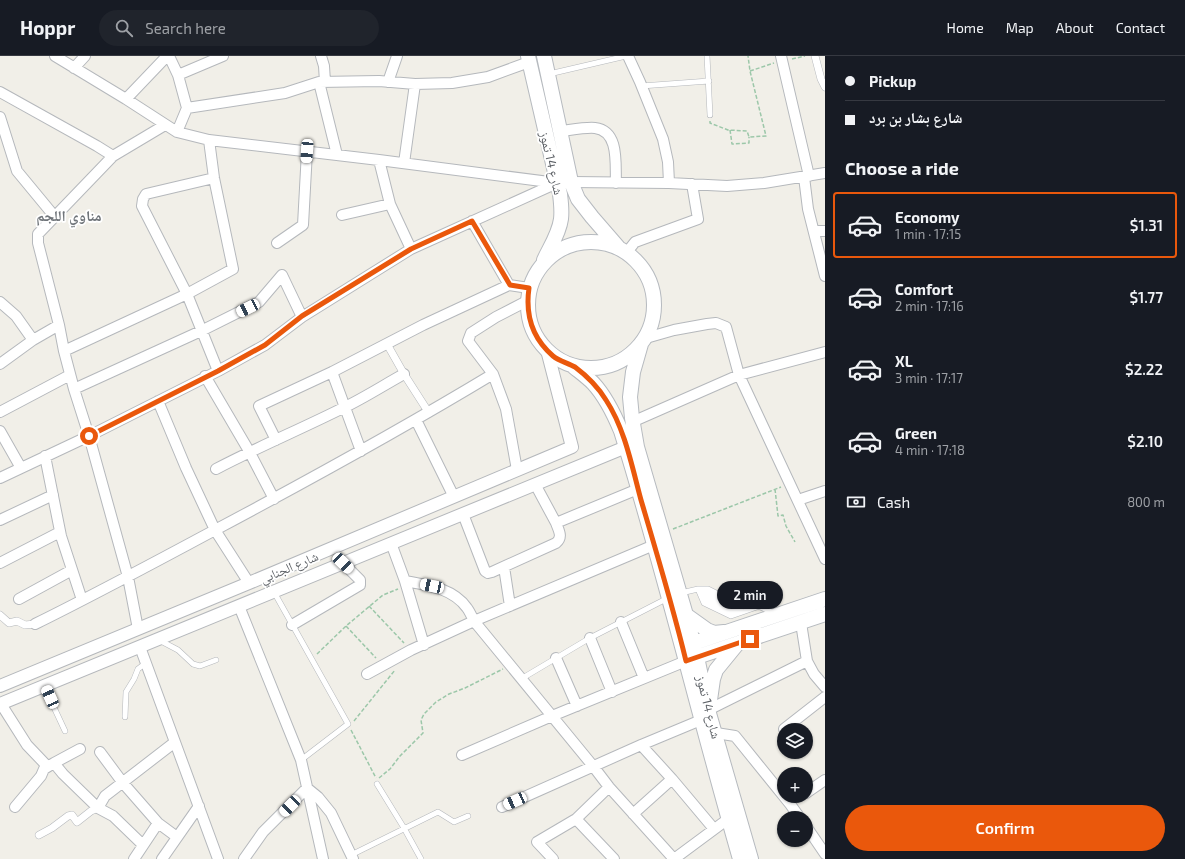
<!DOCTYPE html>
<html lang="en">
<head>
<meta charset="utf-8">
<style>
	:root { --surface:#171b24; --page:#20242c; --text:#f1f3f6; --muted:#9ea1a6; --line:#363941; --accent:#ea580c }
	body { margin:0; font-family:"Exo 2","Noto Naskh Arabic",sans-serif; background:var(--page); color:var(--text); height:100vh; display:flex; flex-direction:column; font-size:15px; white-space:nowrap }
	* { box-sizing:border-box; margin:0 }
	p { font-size:13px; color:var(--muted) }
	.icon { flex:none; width:22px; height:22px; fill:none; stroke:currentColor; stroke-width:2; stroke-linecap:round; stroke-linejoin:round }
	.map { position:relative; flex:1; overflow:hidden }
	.drawer { display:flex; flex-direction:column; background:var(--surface); width:360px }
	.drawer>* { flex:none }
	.guide { display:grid; align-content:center; height:88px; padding:0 20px; background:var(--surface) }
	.fabs { position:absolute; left:777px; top:667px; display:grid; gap:8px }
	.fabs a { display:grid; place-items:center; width:36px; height:36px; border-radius:50%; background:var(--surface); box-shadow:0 1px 3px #0004; font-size:20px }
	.end { position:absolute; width:18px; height:18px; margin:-9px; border:5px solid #ea580c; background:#fff; box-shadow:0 0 0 2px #fff }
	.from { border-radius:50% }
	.bubble { position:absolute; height:28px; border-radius:14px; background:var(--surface); box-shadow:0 1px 3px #0004; font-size:13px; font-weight:600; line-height:28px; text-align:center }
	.car { position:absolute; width:12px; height:24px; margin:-12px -6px; border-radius:5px; box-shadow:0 0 3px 1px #0007; background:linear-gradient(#fff 24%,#345 0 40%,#fff 0 76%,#345 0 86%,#fff 0) }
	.guide b { display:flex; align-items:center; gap:14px; height:38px; font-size:15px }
	.guide b+b { border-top:1px solid var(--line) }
	.guide i { width:10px; height:10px; background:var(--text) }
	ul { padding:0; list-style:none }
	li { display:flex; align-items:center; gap:12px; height:66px; margin:0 8px 6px; padding:0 12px; border:2px solid transparent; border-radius:4px }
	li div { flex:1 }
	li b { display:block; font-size:15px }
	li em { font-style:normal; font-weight:600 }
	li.current { border-color:var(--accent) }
	li>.icon { width:36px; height:36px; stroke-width:1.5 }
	h2 { padding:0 20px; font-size:18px; line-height:48px }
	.pay { display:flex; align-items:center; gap:10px; height:44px; padding:0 20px; font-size:15px }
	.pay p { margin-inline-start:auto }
	.primary-button { display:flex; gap:8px; margin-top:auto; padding:8px 20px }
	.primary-button a { flex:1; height:46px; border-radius:24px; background:var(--accent); color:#fff; font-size:16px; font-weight:600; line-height:46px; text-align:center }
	header { display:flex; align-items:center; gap:24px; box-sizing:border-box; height:56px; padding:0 20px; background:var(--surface); border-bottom:1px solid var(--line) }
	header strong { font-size:19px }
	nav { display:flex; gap:22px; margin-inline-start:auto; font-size:14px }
	.search { width:280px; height:36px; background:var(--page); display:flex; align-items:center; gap:10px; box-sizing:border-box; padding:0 14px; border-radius:22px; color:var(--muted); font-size:15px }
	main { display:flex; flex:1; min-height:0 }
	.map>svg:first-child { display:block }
</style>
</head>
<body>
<header>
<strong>Hoppr</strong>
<div class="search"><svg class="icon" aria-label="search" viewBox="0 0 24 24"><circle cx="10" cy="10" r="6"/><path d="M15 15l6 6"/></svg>Search here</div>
<nav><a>Home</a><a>Map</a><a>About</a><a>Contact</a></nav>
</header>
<main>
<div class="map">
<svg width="825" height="803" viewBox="0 0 825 803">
	<rect width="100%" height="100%" fill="#f1efe8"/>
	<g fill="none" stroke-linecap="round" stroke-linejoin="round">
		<defs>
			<path id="service" d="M707,0L710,59
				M549,18L626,0
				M641,30L709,25
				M698,533L704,547L731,560L757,551
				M701,535L736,552H741
				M274,536L348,668L301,704
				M681,537L698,533H708L738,548L758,550L774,557
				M702,539L705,542L733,556L739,555
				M159,584L178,594L193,608L200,610L216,604
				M521,623L590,582L668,542
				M44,630L65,675
				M125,661L126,636L134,623L138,613L146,607
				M377,728L404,772L421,803
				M351,799L438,756L454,766L468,760"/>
			<path id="pedestrian" d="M815,0L821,23L825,31
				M387,288L404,318L429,357
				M0,559L9,567L17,565L25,569L35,568
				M39,779L52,772L68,760L72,759L77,766L91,755L98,752"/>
			<path id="minor" d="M55,0L126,43L177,76L209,84L379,104L557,127
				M169,0L178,19L187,52L177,76
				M321,0L324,10L325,26
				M628,0L640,26L663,83L668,106L669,127
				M781,0L809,120
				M74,12L85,0
				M178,19L223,0
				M319,26L337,99
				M388,26L397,0
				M0,36L97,90L113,100
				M126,43L167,0
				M187,52L285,37L319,26L379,25L415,28L452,27L488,21L529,6
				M0,61L17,115L55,161
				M561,75C570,74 586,71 595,72C620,75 615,109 616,127
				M379,104L390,148L411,193
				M404,107L415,28
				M804,121L808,153L825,220
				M214,122L146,138L143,143L142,150L187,238L218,315
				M571,126L669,127L727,130L764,127L825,117
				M342,159L390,148
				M472,165L509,229
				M814,175H825
				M277,187L303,169L307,95
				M627,196L635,186L698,163L692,128
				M0,246L16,260L33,284
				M646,282L674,274L707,268L716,267L726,271L739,319L825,503
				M64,295L187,238L233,213L214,122L209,84
				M0,308L33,284L59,269
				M332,316L361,395
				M205,320L249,395L274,443
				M74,333L201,275L259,246L282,219L302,261
				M158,345L186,412L215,474L249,527
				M0,356L70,319
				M416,364L454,441
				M632,366L739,319L825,296
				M0,375L21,412
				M276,384L259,350L332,316L423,269L509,229L529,232
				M45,400L61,480L82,544
				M216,413C258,391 301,373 343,352C364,342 384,329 404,318
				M517,414L506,353L493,318L468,285L471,277L496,261L527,245
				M0,422L89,380L218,315L265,289L302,261L411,193L557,127
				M535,428L556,467L638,433
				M798,444L825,435
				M463,458L485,515L488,517L492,516L556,487C563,481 559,475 556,467
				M0,464L53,439
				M391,487L405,525L424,589
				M0,507L60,476
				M504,511L510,550
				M405,525C427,529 453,532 467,552C470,556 472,561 474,565L593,710L609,731L674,803
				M19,543L72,514
				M239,550L301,704L323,803
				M621,566L644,622
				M801,567L807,605L814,618L825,631
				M35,568C96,538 155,506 215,474C309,424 402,373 493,318
				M292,569L360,529V524L343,507
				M138,573L128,521L89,380L74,333L64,295L59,269L38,187V178L113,100L165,69
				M590,582L612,636
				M140,591L218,803
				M556,602L577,650
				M367,618L411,594L474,565L654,489
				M1,648L27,689L47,710
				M708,654L807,605
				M784,673L825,641
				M716,677L735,680L790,748L800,762
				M100,696L123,727L158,767L177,781
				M462,699L552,660L686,605
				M54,707L63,718L98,752L113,760L143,789
				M672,723L714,773
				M806,737L825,724
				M15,751L41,720L44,713L54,707L80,693
				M502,751L641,689L701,664
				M98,752L105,740L175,686
				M633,758L672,723L641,689
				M576,763L614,803
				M806,770L825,798
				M134,803L158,767
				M162,803L199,750
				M244,803L263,776L307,732L318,741L331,757L353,803
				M553,803L537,786L576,763L609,731
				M674,803L728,763"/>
			<path id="tertiary" d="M0,630L249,527L572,391L547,294
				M0,648L626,391"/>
			<path id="secondary" d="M528,0L560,138C561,146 562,155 561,163C559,178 550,191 544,204
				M544,0L571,126L578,143L592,161L618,191
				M528 249a63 63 0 1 1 126 0a63 63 0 1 1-126 0Z
				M641,288L633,316L630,341L632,362L637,391L686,559L697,601L708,654L751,803
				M574,311C580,316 587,321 593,327C606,341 614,358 621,375C665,517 699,661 740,803
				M686,559L707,574L714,577L724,576
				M685,590L825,543
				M688,604L825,558
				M710,644L713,623L716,614L738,587"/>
		</defs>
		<use href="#service" stroke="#b5b8bc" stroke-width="6"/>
		<use href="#pedestrian" stroke="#b5b8bc" stroke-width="8"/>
		<use href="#minor" stroke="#b5b8bc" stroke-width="12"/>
		<use href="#tertiary" stroke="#b5b8bc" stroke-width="14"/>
		<use href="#secondary" stroke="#b6babf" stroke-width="16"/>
		<path stroke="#9cc7a9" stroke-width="1.5" stroke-dasharray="4 2" stroke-linecap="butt" d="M792,3L805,0
			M750,15L774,7
			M710,65V67L728,74L747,75L749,81L766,80L750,15L748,0
			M730,74L732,88L749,87V81
			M775,433L778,460L783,459L786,470L795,486
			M673,473L781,431
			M369,550L404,587
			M346,570L376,602
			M317,598L346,570L383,539L398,533
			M354,665L395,614
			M351,674L376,722
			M379,722L390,713L400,700L423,677L421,664L424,658L436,646L449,638L465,632L503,613"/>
		<use href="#service" stroke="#fff" stroke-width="5"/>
		<use href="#pedestrian" stroke="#fff" stroke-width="7"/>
		<use href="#minor" stroke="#fff" stroke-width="10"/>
		<use href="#tertiary" stroke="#fff" stroke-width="12"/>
		<use href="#secondary" stroke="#fff" stroke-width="14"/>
	</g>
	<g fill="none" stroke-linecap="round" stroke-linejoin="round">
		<path stroke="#ea580c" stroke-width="5" d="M89,380L218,315L265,289L302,260L411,193L472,165L510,229L529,232C525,260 532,282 553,300C559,305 568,307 575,311C587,320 598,331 606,344C625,373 632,411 641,444C657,498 673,551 686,605L750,583"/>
	</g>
	<g text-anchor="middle" stroke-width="3.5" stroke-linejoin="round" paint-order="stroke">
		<g font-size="13" fill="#5f6368" stroke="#fff">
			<text transform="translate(552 107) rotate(77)" y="5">شارع 14 تموز</text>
			<text transform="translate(289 511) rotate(-23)" y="5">شارع الجنابي</text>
			<text transform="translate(709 651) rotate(76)" y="5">شارع 14 تموز</text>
		</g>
		<g font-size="15" font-weight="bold" fill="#70757a" stroke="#fff">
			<text x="69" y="165">مناوي اللجم</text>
		</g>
	</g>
</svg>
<div class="fabs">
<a><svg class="icon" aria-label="layers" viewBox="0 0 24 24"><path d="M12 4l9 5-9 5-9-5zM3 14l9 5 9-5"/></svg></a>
<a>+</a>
<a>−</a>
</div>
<i class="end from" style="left:89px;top:380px"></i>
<i class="end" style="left:750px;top:583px"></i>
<div class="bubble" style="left:717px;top:525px;width:66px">2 min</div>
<i class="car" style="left:307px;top:95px;rotate:184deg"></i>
<i class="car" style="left:248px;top:252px;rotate:244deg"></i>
<i class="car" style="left:343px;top:507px;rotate:134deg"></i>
<i class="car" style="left:432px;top:530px;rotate:282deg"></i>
<i class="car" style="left:50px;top:641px;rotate:336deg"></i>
<i class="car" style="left:515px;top:745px;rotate:246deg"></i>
<i class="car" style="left:290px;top:750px;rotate:225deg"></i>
</div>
<section class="drawer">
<div class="guide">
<b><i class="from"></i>Pickup</b>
<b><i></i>شارع بشار بن برد</b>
</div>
<h2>Choose a ride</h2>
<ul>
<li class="current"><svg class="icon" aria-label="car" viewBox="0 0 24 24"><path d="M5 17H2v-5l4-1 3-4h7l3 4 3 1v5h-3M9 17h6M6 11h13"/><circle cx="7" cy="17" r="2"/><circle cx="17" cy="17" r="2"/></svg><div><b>Economy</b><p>1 min · 17:15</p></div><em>$1.31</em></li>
<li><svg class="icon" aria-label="car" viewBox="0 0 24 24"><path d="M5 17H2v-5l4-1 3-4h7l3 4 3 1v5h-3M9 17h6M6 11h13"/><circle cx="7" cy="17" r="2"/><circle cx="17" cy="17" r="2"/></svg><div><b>Comfort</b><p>2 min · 17:16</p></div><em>$1.77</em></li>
<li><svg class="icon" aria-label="car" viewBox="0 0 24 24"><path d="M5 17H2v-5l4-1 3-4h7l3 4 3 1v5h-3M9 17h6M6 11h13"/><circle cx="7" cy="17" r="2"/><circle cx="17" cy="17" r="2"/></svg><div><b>XL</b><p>3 min · 17:17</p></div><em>$2.22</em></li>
<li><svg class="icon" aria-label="car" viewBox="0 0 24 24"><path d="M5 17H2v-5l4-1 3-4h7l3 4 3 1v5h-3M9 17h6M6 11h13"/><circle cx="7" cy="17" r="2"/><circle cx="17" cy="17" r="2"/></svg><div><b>Green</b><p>4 min · 17:18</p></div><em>$2.10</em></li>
</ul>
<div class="pay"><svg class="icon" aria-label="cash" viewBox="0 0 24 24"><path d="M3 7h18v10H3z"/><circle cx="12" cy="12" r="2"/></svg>Cash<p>800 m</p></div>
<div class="primary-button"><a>Confirm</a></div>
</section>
</main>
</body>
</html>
